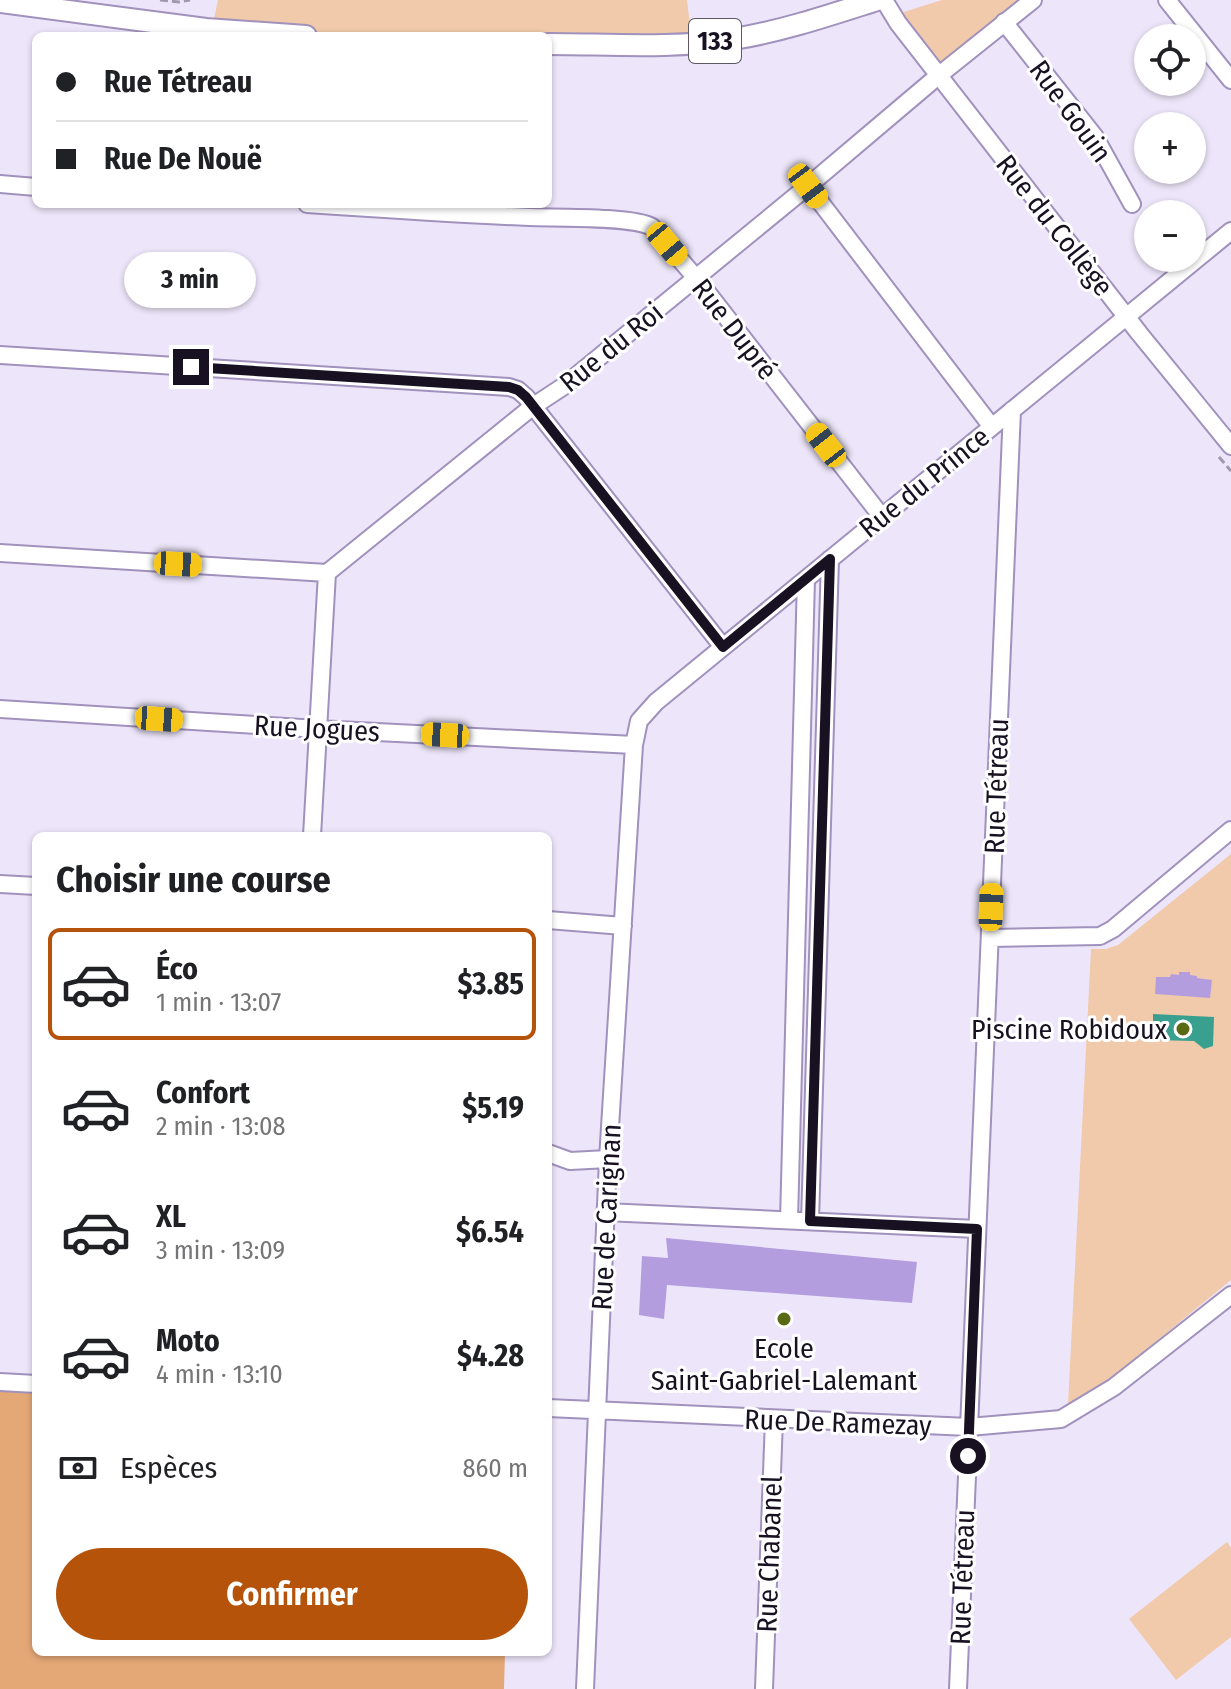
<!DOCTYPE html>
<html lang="fr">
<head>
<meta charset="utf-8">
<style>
	:root { --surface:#fff; --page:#f2f2f2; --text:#202124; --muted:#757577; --line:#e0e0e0; --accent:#b45309 }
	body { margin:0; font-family:"Fira Sans Condensed",sans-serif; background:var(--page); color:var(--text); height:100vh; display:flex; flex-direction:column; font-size:30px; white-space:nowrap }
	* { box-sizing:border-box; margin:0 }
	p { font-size:26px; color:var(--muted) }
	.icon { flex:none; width:44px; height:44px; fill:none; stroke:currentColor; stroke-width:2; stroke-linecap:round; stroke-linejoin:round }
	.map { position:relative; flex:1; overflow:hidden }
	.details { position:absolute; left:32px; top:832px; width:520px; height:824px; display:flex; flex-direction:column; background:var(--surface); border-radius:12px; box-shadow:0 2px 6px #0004 }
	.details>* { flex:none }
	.guide { position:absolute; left:32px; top:32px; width:520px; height:176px; border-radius:12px; box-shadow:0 2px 6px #0004; display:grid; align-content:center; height:176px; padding:0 24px; background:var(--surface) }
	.fabs { position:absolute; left:1134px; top:24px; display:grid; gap:16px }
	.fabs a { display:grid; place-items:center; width:72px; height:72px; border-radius:50%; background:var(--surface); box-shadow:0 2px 6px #0004; font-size:40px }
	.end { position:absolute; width:36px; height:36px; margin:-18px; border:10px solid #171121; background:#fff; box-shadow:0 0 0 4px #fff }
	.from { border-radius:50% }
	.bubble { position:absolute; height:56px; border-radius:28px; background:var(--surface); box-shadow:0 2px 6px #0004; font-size:26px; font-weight:700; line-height:56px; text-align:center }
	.car { position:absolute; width:24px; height:48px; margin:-24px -12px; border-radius:10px; box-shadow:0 0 6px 2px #0007; background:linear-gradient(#f5c518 24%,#345 0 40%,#f5c518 0 76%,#345 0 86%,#f5c518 0) }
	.guide b { display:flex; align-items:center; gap:28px; height:76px; font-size:30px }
	.guide b+b { border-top:2px solid var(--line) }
	.guide i { width:20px; height:20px; background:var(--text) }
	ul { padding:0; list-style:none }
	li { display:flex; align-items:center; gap:24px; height:112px; margin:0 16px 12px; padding:0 8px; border:4px solid transparent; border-radius:12px }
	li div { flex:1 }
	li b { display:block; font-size:30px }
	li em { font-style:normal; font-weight:700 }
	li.selected { border-color:var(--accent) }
	li>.icon { width:72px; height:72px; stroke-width:1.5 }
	h2 { padding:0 24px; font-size:36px; line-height:96px }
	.pay { display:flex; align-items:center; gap:20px; height:88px; padding:0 24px; font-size:30px }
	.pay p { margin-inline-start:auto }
	.cta { display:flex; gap:16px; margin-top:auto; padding:16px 24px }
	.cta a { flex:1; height:92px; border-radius:48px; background:var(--accent); color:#fff; font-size:32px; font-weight:700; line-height:92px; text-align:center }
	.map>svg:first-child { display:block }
</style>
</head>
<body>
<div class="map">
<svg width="1231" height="1689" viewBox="0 0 1231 1689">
	<rect width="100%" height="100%" fill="#ede6fa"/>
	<path fill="#f1caab" d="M218,0H687L692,42L548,36H342L213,23Z
		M942,0H1027L939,72L894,15Z
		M1231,854V1280L1104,1384L1068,1405L1091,949H1106L1118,945Z
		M1227,1542L1231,1548V1637L1176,1680L1129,1619Z"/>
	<path fill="#e4a876" d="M0,1382L36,1384V1652H505L504,1689H0Z"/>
	<path fill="#399f8f" d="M1153,1014L1214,1017L1213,1046L1204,1049L1194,1041L1153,1040Z"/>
	<path fill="#b49ddf" d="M1179,972H1190V975L1197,976V978L1212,980L1210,998L1155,994L1156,977H1170L1171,974L1179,975Z
		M666,1238L917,1262L912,1303L667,1285L664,1319L639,1315L642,1256L668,1258Z"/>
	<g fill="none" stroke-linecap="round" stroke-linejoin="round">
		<defs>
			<path id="minor" d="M884,0L898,23L1139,333L1231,446
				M1167,0L1231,80
				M1004,22L1095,137L1132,204
				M0,184L36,187
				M808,186L992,427
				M307,204C381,209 455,214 529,217C555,218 633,216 652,227L696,278L882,517
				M0,355L509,387L518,390L526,397L723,647
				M0,553L327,573L532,407L564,386L808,186L938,76L1033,0
				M0,709L318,729L634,745
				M312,836L327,573
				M0,884L36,886
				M548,920L623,926
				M990,938L1100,936L1113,929L1231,830
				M548,1153L570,1161L608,1159
				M605,1212L977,1229
				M789,1220L806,579
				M810,1221L830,559
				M0,1382L36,1384
				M548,1408L969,1427L1061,1419L1114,1387L1231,1295
				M585,1689L608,1159L634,745L639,721L656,702L1231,231
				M764,1689L774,1419
				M958,1689L1012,410"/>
			<path id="major" d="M0,2L206,29L306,36
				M548,44C609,44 673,49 734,39C783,31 830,15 877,0"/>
		</defs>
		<use href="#minor" stroke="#a091bd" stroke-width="20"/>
		<use href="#major" stroke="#a091bd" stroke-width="24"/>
		<path stroke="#9f99ab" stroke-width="3" stroke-dasharray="8 4" stroke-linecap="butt" d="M160,0L179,2L190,0
			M1219,457L1231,471"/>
		<use href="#minor" stroke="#fff" stroke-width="16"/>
		<use href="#major" stroke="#fff" stroke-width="20"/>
	</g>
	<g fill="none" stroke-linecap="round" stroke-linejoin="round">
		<path stroke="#171121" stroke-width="10" d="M191,367L509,387L518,390L526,397L723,647L830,559L810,1221L977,1229L968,1456"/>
	</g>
	<g fill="#596914" stroke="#fff" stroke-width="3">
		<circle cx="1183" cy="1029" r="8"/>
		<circle cx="784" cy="1319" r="8"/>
	</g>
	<g text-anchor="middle" stroke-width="6" stroke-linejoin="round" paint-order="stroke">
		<rect fill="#fff" stroke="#5d5864" stroke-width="2" x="689" y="19" width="52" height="44" rx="6"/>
		<g font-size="26" font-weight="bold" fill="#171121">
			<text x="715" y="50">133</text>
		</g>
		<g font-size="28" fill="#171121" stroke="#fff">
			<text transform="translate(1071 111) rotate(54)" y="10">Rue Gouin</text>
			<text transform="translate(1055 225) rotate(52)" y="10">Rue du Collège</text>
			<text transform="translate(735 329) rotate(52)" y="10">Rue Dupré</text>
			<text transform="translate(611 347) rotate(-39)" y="10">Rue du Roi</text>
			<text transform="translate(924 482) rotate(-39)" y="10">Rue du Prince</text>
			<text transform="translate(317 728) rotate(3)" y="10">Rue Jogues</text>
			<text transform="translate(996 786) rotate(-88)" y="10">Rue Tétreau</text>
			<text transform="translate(606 1217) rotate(-87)" y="10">Rue de Carignan</text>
			<text transform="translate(838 1422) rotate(2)" y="10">Rue De Ramezay</text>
			<text transform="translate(769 1554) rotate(-88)" y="10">Rue Chabanel</text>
			<text transform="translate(962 1577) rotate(-88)" y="10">Rue Tétreau</text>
		</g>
		<g font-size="28" fill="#171121" stroke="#fff" text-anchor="end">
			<text x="1167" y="1039">Piscine Robidoux</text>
			<text x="784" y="1358" text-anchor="middle">Ecole<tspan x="784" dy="32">Saint-Gabriel-Lalemant</tspan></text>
		</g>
	</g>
</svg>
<div class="fabs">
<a><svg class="icon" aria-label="locate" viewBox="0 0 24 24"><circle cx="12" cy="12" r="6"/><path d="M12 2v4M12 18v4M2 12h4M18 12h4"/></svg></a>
<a>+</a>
<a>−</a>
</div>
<i class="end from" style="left:968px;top:1456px"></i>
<i class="end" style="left:191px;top:367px"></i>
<div class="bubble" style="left:124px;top:252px;width:132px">3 min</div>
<i class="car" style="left:808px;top:186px;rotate:143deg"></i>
<i class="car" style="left:667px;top:244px;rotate:140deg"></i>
<i class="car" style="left:826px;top:445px;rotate:322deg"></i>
<i class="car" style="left:178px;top:564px;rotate:93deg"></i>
<i class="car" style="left:159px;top:719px;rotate:94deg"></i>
<i class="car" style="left:445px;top:735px;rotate:273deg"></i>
<i class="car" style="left:991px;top:907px;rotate:2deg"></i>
<div class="guide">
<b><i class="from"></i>Rue Tétreau</b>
<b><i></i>Rue De Nouë</b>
</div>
<section class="details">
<h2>Choisir une course</h2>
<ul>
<li class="selected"><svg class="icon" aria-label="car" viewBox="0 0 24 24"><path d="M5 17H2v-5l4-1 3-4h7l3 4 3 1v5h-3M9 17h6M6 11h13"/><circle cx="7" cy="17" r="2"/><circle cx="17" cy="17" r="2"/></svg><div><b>Éco</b><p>1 min · 13:07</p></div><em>$3.85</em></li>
<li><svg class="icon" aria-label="car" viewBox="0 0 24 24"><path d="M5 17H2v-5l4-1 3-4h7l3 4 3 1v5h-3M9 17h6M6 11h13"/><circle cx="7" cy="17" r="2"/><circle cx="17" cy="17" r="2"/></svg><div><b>Confort</b><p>2 min · 13:08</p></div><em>$5.19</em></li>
<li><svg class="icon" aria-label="car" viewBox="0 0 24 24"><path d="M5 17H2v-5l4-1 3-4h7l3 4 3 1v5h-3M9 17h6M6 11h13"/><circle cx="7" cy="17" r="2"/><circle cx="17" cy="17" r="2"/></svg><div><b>XL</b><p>3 min · 13:09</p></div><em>$6.54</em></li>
<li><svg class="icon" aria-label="car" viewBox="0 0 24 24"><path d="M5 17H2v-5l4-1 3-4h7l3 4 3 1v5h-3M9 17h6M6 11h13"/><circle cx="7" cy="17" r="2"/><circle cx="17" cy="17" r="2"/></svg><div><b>Moto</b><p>4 min · 13:10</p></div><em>$4.28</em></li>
</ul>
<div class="pay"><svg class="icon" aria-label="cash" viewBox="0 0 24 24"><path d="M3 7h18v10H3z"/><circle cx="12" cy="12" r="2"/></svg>Espèces<p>860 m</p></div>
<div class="cta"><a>Confirmer</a></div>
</section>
</div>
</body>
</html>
